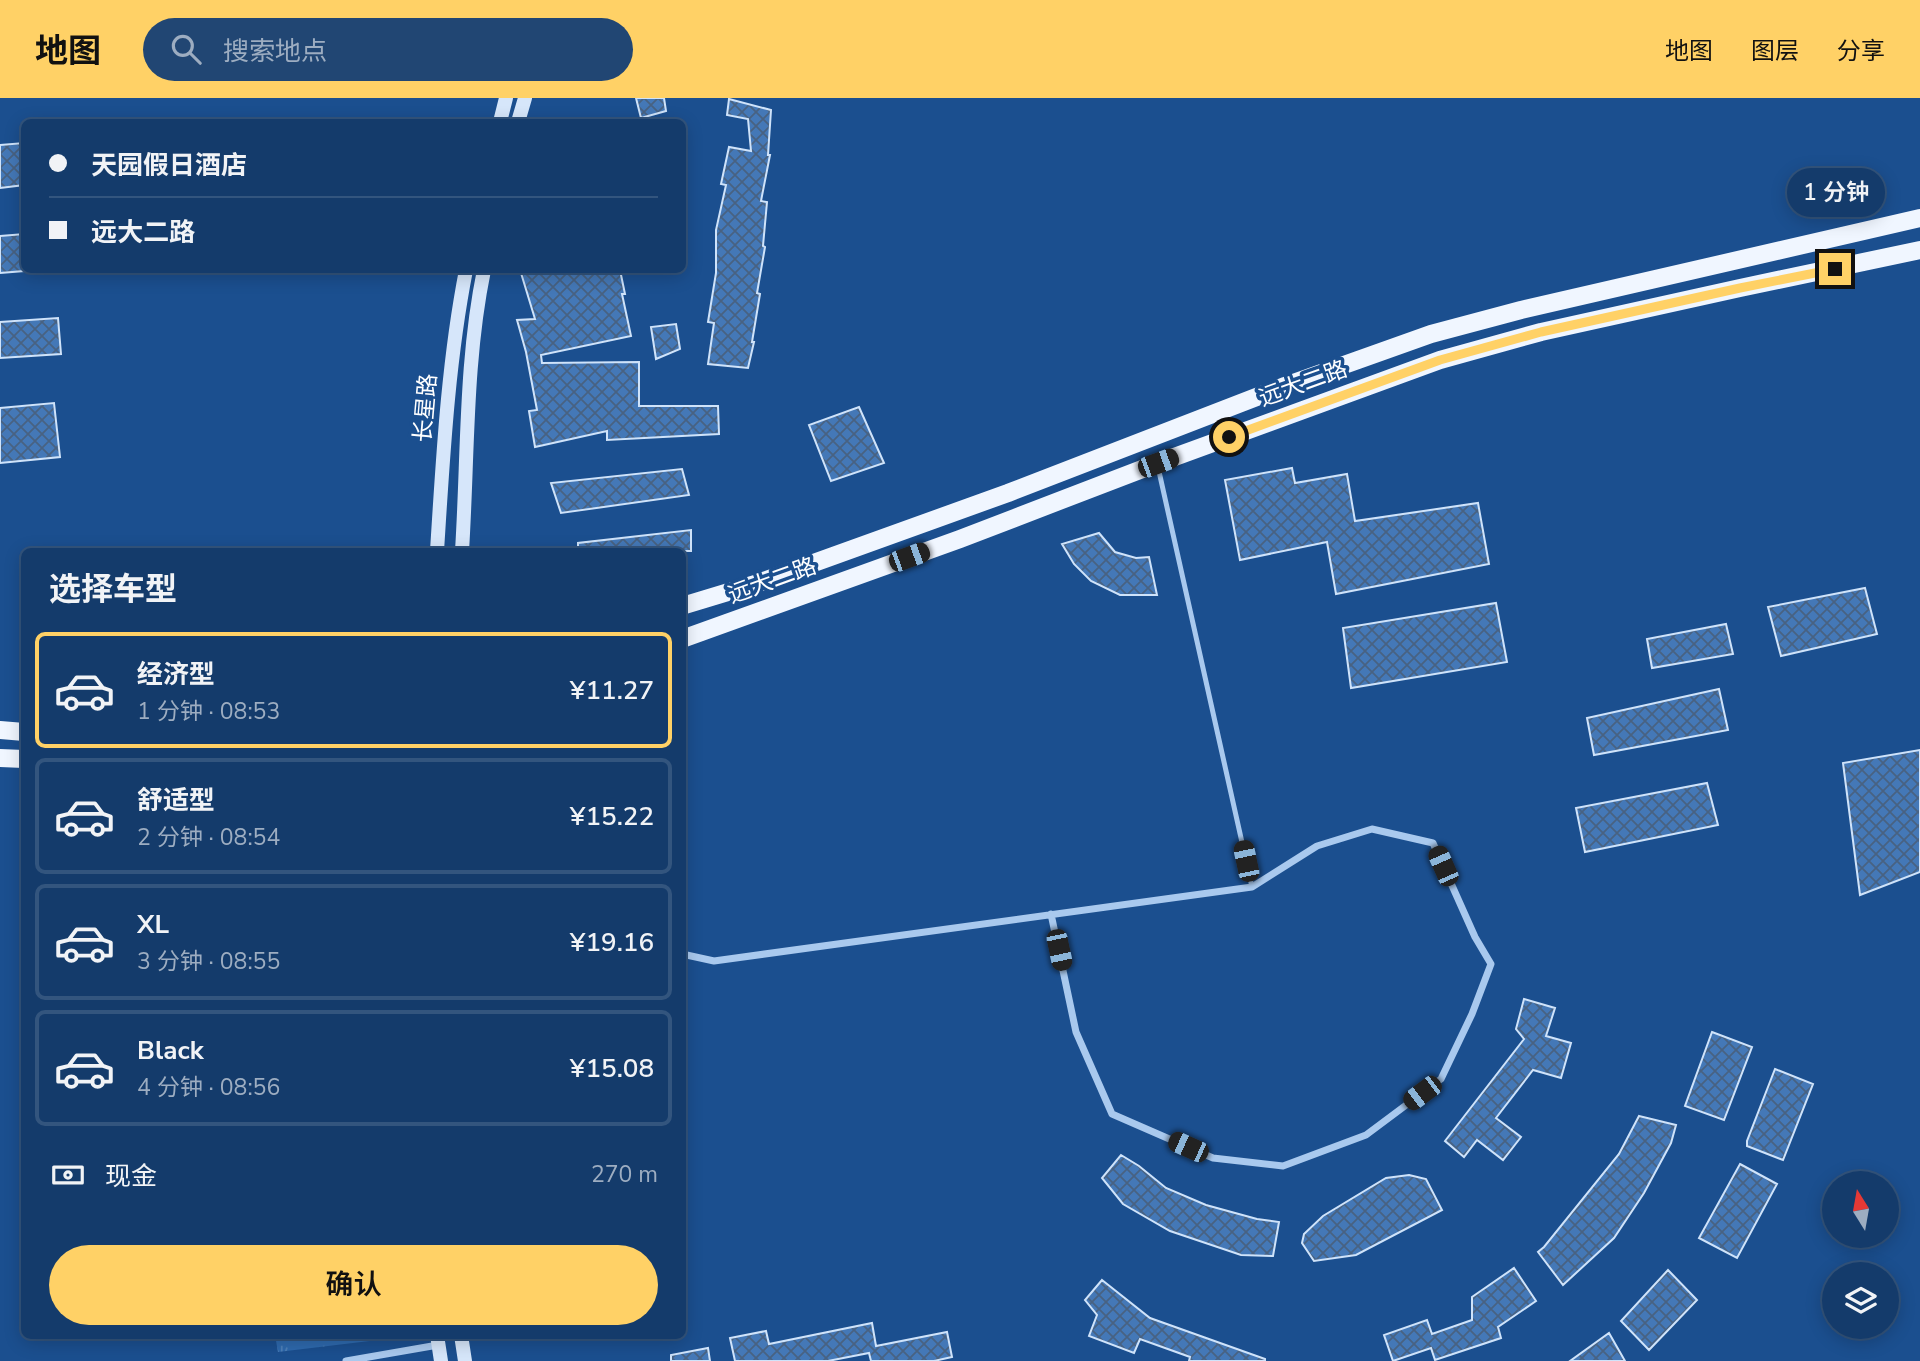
<!DOCTYPE html>
<html lang="zh">
<head>
<meta charset="utf-8">
<style>
	:root { --surface:#143b6b; --page:#214673; --text:#f1f3f6; --muted:#9dadc1; --line:#33557e; --accent:#ffd166 }
	body { margin:0; font-family:"Nunito Sans","Noto Sans SC",sans-serif; background:var(--page); color:var(--text); height:100vh; display:flex; flex-direction:column; font-size:26px; white-space:nowrap }
	* { box-sizing:border-box; margin:0 }
	p { font-size:23px; color:var(--muted) }
	.icon { flex:none; width:38px; height:38px; fill:none; stroke:currentColor; stroke-width:2; stroke-linecap:round; stroke-linejoin:round }
	.map { position:relative; flex:1; overflow:hidden }
	.panel { position:absolute; left:21px; top:450px; width:665px; height:791px; display:flex; flex-direction:column; background:var(--surface); border-radius:10px; box-shadow:0 4px 18px #0003,0 0 0 2px var(--line) }
	.panel>* { flex:none }
	.banner { position:absolute; left:21px; top:21px; width:665px; height:154px; border-radius:10px; box-shadow:0 4px 18px #0003,0 0 0 2px var(--line); display:grid; align-content:center; height:154px; padding:0 28px; background:var(--surface) }
	.needle { width:46px; rotate:349deg }
	.tools { position:absolute; left:1822px; top:1073px; display:grid; gap:14px }
	.tools a { display:grid; place-items:center; width:77px; height:77px; border-radius:50%; background:var(--surface); box-shadow:0 4px 18px #0003,0 0 0 2px var(--line); font-size:35px }
	.end { position:absolute; width:32px; height:32px; margin:-16px; border:9px solid #ffd166; background:#111; box-shadow:0 0 0 4px #111 }
	.from { border-radius:50% }
	.bubble { position:absolute; height:49px; border-radius:24px; background:var(--surface); box-shadow:0 4px 18px #0003,0 0 0 2px var(--line); font-size:23px; font-weight:600; line-height:49px; text-align:center }
	.car { position:absolute; width:21px; height:42px; margin:-21px -10px; border-radius:9px; box-shadow:0 0 5px 2px #0007; background:linear-gradient(#222 24%,#8ab4d8 0 40%,#222 0 76%,#8ab4d8 0 86%,#222 0) }
	.banner b { display:flex; align-items:center; gap:24px; height:66px; font-size:26px }
	.banner b+b { border-top:2px solid var(--line) }
	.banner i { width:18px; height:18px; background:var(--text) }
	ul { padding:0; list-style:none }
	li { display:flex; align-items:center; gap:21px; height:116px; margin:0 14px 10px; padding:0 14px; border:4px solid var(--line); border-radius:10px }
	li div { flex:1 }
	li b { display:block; font-size:26px }
	li em { font-style:normal; font-weight:600 }
	li.current { border-color:var(--accent) }
	li>.icon { width:63px; height:63px; stroke-width:1.5 }
	h2 { padding:0 28px; font-size:32px; line-height:84px }
	.pay { display:flex; align-items:center; gap:18px; height:77px; padding:0 28px; font-size:26px }
	.pay p { margin-inline-start:auto }
	.button { display:flex; gap:14px; margin-top:auto; padding:14px 28px }
	.button a { flex:1; height:80px; border-radius:42px; background:var(--accent); color:#111; font-size:28px; font-weight:600; line-height:80px; text-align:center }
	header { display:flex; align-items:center; gap:42px; box-sizing:border-box; height:98px; padding:0 35px; background:var(--accent); color:#111 }
	header strong { font-size:33px }
	nav { display:flex; gap:38px; margin-inline-start:auto; font-size:24px }
	.search { width:490px; height:63px; background:var(--page); display:flex; align-items:center; gap:18px; box-sizing:border-box; padding:0 24px; border-radius:38px; color:var(--muted); font-size:26px }
	.map>svg:first-child { display:block }
</style>
</head>
<body>
<header>
<strong>地图</strong>
<div class="search"><svg class="icon" aria-label="search" viewBox="0 0 24 24"><circle cx="10" cy="10" r="6"/><path d="M15 15l6 6"/></svg>搜索地点</div>
<nav><a>地图</a><a>图层</a><a>分享</a></nav>
</header>
<div class="map">
<svg width="1920" height="1263" viewBox="0 0 1920 1263">
	<defs>
		<pattern id="grass-tufts" width="24" height="20" patternUnits="userSpaceOnUse" patternTransform="scale(1.75)"><rect width="24" height="20" fill="#2e69ad"/><path d="M3 7l-1-3M5 7V3M7 7l1-3M15 17l-1-3M17 17v-4M19 17l1-3" fill="none" stroke="#4d80b9"/></pattern>
		<pattern id="building-cross-hatch" width="8" height="8" patternUnits="userSpaceOnUse" patternTransform="scale(1.75)"><rect width="8" height="8" fill="#4478b7"/><path d="M0 0l8 8M0 8l8-8" fill="none" stroke="#486282"/></pattern>
	</defs>
	<rect width="100%" height="100%" fill="#1b4f8f"/>
	<path fill="url(#grass-tufts)" d="M275,1237H394L386,1241L278,1254Z"/>
	<path fill="url(#building-cross-hatch)" stroke="#cfe3fa" stroke-width="2" d="M636,0H664L666,13L641,20Z
		M729,1L771,12L768,57H770L761,103L767,104L763,148L765,149L757,195L760,196L752,244H754L748,270L708,266L714,225L708,224L716,175V132L726,87L721,86L729,49L751,53L748,21L727,17Z
		M24,45V87L0,90V47Z
		M24,136V173L0,175V138Z
		M567,172H620L625,196H622L631,238L541,257L542,265L639,264V308H718L719,336L607,342V333L535,349L529,313L537,312L526,254L517,222L535,221L521,175Z
		M58,220L61,256L0,260V224Z
		M676,226L680,251L656,261L651,229Z
		M54,305L60,359L0,365V310Z
		M859,309L884,365L831,383L809,327Z
		M1292,370L1295,385L1347,376L1355,423L1478,405L1489,466L1336,496L1327,444L1240,462L1225,382Z
		M682,371L689,397L561,415L551,385Z
		M691,432V453H578V445Z
		M1099,435L1115,454L1136,460L1149,459L1157,497H1120L1091,483L1074,466L1062,446Z
		M1865,490L1877,536L1781,558L1768,509Z
		M1496,505L1507,564L1351,590L1343,530Z
		M1726,526L1733,556L1652,570L1647,541Z
		M1719,591L1728,632L1594,657L1587,620Z
		M1920,652V774L1860,797L1843,665Z
		M1707,685L1718,727L1585,754L1576,710Z
		M1524,901L1555,910L1546,938L1571,945L1561,980L1533,972L1496,1020L1521,1039L1503,1062L1477,1042L1464,1059L1445,1043L1524,941L1516,931Z
		M1712,934L1752,949L1724,1022L1685,1008Z
		M1775,971L1813,986L1783,1062L1747,1048V1043Z
		M1639,1018L1676,1027L1671,1045L1644,1095L1614,1140L1563,1187L1538,1154L1544,1149L1619,1056Z
		M1121,1057L1139,1068L1166,1090L1206,1107L1257,1121L1279,1124L1273,1158L1241,1157L1170,1133L1123,1106L1102,1080Z
		M1740,1066L1777,1086L1737,1160L1699,1140Z
		M1409,1077L1426,1081L1442,1112L1356,1157L1314,1163L1302,1145L1304,1136L1323,1118L1386,1080Z
		M1514,1170L1536,1203L1498,1229L1501,1240L1435,1262L1431,1250L1393,1263L1384,1237L1427,1222L1432,1236L1472,1222V1199Z
		M1668,1172L1697,1202L1649,1252L1621,1223Z
		M1102,1182L1150,1220L1265,1261V1263H1189L1190,1259L1140,1241L1134,1255L1089,1238L1097,1217L1085,1202Z
		M872,1225L876,1248L947,1234L952,1259L934,1263H871L869,1255L828,1263H735L730,1240L766,1233L769,1246Z
		M1609,1235L1625,1263H1570Z
		M708,1250L710,1263H671V1257Z"/>
	<g fill="none" stroke-linecap="round" stroke-linejoin="round">
		<path stroke="#a9c9ee" stroke-width="5" d="M1158,369L1252,789"/>
		<path stroke="#a9c9ee" stroke-width="7" d="M682,856L714,863L1252,789L1317,748L1372,731L1433,745L1475,839L1491,866L1472,916L1441,981L1366,1037L1283,1068L1213,1060L1112,1016L1076,934L1051,816
			M346,1263L438,1247"/>
		<path stroke="#d6e6fa" stroke-width="14" d="M500,24L506,0
			M518,24L525,0
			M437,453C443,359 448,264 466,172
			M462,453C468,359 465,264 484,172
			M437,1237L441,1263
			M461,1237L465,1263"/>
		<path stroke="#f0f6ff" stroke-width="18" d="M682,508L758,485L1008,395L1285,288L1431,236L1521,212L1920,120
			M682,541L960,441L1158,365L1440,262L1541,234L1740,190L1920,152
			M0,632L24,634
			M0,660L24,661"/>
	</g>
	<g fill="none" stroke-linecap="round" stroke-linejoin="round">
		<path stroke="#ffd166" stroke-width="9" d="M1229,339L1440,262L1541,234L1740,190L1835,171"/>
	</g>
	<g text-anchor="middle" stroke-width="7" stroke-linejoin="round" paint-order="stroke">
		<g font-size="23" fill="#fff" stroke="#1b4f8f">
			<text transform="translate(1303 285) rotate(-20)" y="8">远大二路</text>
			<text transform="translate(425 310) rotate(-85)" y="8">长星路</text>
			<text transform="translate(772 482) rotate(-20)" y="8">远大二路</text>
		</g>
	</g>
</svg>
<div class="tools">
<a><svg class="needle" viewBox="-14 -14 28 28"><path d="M0-13l5 13h-10z" fill="#e53935"/><path d="M0 13l5-13h-10z" fill="#9dadc1"/></svg></a>
<a><svg class="icon" aria-label="layers" viewBox="0 0 24 24"><path d="M12 4l9 5-9 5-9-5zM3 14l9 5 9-5"/></svg></a>
</div>
<i class="end from" style="left:1229px;top:339px"></i>
<i class="end" style="left:1835px;top:171px"></i>
<div class="bubble" style="left:1787px;top:70px;width:98px">1 分钟</div>
<i class="car" style="left:1158px;top:365px;rotate:70deg"></i>
<i class="car" style="left:909px;top:459px;rotate:70deg"></i>
<i class="car" style="left:1246px;top:763px;rotate:348deg"></i>
<i class="car" style="left:1443px;top:768px;rotate:336deg"></i>
<i class="car" style="left:1059px;top:852px;rotate:168deg"></i>
<i class="car" style="left:1422px;top:995px;rotate:233deg"></i>
<i class="car" style="left:1188px;top:1049px;rotate:294deg"></i>
<div class="banner">
<b><i class="from"></i>天园假日酒店</b>
<b><i></i>远大二路</b>
</div>
<section class="panel">
<h2>选择车型</h2>
<ul>
<li class="current"><svg class="icon" aria-label="car" viewBox="0 0 24 24"><path d="M5 17H2v-5l4-1 3-4h7l3 4 3 1v5h-3M9 17h6M6 11h13"/><circle cx="7" cy="17" r="2"/><circle cx="17" cy="17" r="2"/></svg><div><b>经济型</b><p>1 分钟 · 08:53</p></div><em>¥11.27</em></li>
<li><svg class="icon" aria-label="car" viewBox="0 0 24 24"><path d="M5 17H2v-5l4-1 3-4h7l3 4 3 1v5h-3M9 17h6M6 11h13"/><circle cx="7" cy="17" r="2"/><circle cx="17" cy="17" r="2"/></svg><div><b>舒适型</b><p>2 分钟 · 08:54</p></div><em>¥15.22</em></li>
<li><svg class="icon" aria-label="car" viewBox="0 0 24 24"><path d="M5 17H2v-5l4-1 3-4h7l3 4 3 1v5h-3M9 17h6M6 11h13"/><circle cx="7" cy="17" r="2"/><circle cx="17" cy="17" r="2"/></svg><div><b>XL</b><p>3 分钟 · 08:55</p></div><em>¥19.16</em></li>
<li><svg class="icon" aria-label="car" viewBox="0 0 24 24"><path d="M5 17H2v-5l4-1 3-4h7l3 4 3 1v5h-3M9 17h6M6 11h13"/><circle cx="7" cy="17" r="2"/><circle cx="17" cy="17" r="2"/></svg><div><b>Black</b><p>4 分钟 · 08:56</p></div><em>¥15.08</em></li>
</ul>
<div class="pay"><svg class="icon" aria-label="cash" viewBox="0 0 24 24"><path d="M3 7h18v10H3z"/><circle cx="12" cy="12" r="2"/></svg>现金<p>270 m</p></div>
<div class="button"><a>确认</a></div>
</section>
</div>
</body>
</html>
